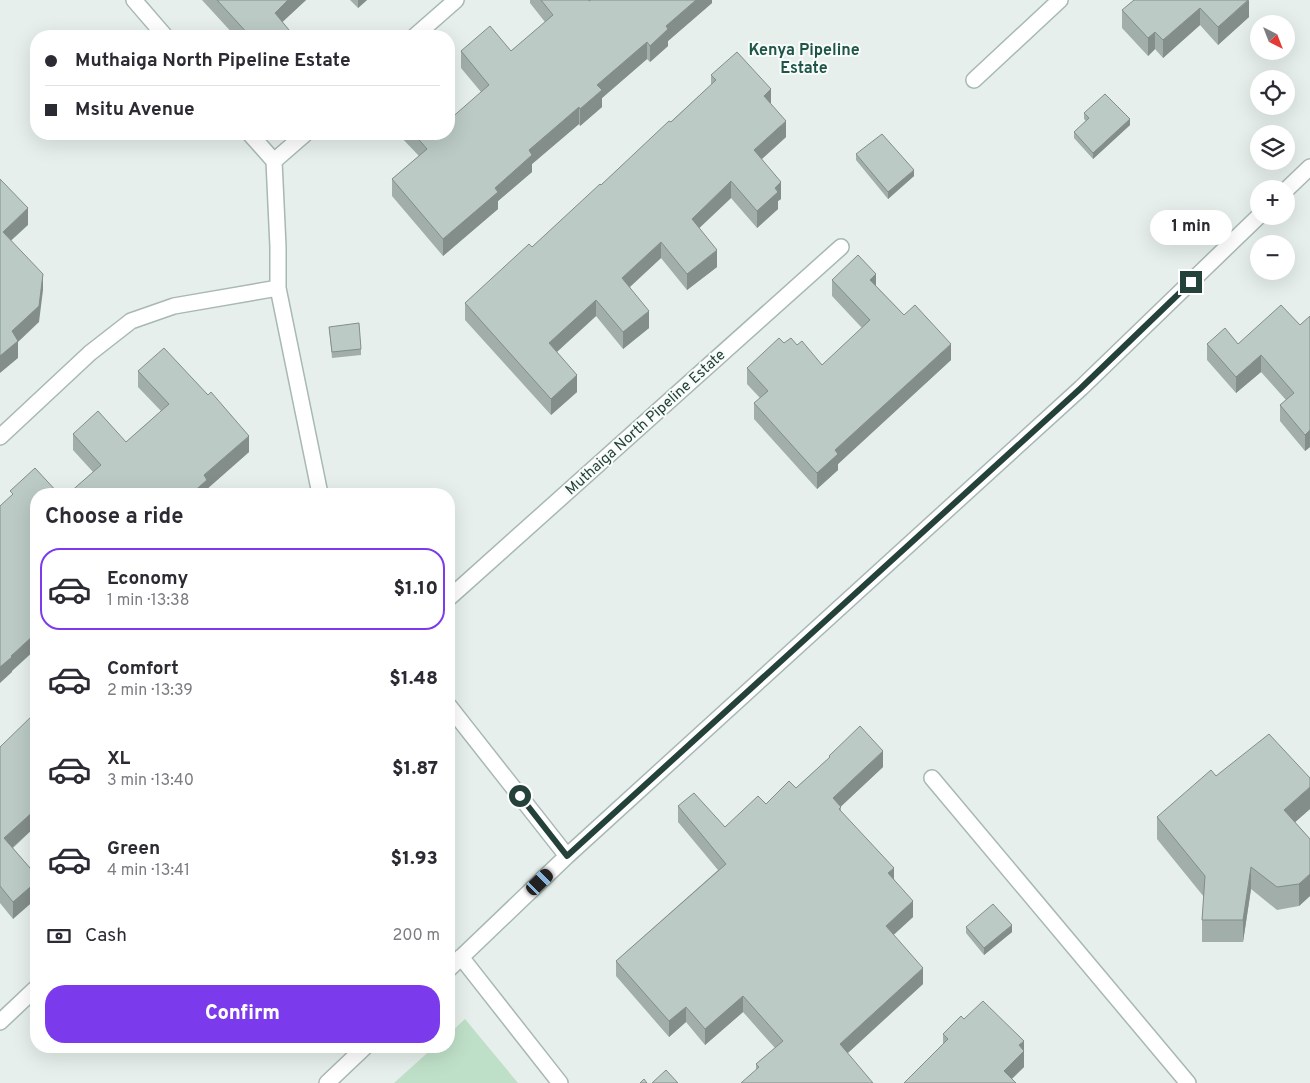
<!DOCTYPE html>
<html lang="en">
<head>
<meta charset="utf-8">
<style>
	:root { --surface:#fff; --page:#f7f7f7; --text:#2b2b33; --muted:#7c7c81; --line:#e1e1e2; --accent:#7c3aed }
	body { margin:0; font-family:Overpass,sans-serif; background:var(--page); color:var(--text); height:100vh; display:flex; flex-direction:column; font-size:19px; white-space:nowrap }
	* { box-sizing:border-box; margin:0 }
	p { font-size:16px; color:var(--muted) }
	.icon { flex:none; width:28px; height:28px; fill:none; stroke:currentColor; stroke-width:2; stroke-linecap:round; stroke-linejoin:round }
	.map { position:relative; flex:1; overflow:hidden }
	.details { position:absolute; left:30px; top:488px; width:425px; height:565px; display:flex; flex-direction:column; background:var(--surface); border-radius:20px; box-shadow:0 5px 20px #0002 }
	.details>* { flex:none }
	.guide { position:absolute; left:30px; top:30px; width:425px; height:110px; border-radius:20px; box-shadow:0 5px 20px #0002; display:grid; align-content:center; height:110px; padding:0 15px; background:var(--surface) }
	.needle { width:32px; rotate:138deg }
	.controls { position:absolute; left:1250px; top:15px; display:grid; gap:10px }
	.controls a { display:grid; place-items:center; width:45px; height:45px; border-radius:50%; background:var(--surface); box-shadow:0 5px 20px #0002; font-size:25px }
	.end { position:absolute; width:22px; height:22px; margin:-11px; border:6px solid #24423a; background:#fff; box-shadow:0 0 0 2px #fff }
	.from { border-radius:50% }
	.bubble { position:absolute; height:35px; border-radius:18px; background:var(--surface); box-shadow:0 5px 20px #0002; font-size:16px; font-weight:800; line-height:35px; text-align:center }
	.car { position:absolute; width:15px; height:30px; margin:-15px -8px; border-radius:6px; box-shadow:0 0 4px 1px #0007; background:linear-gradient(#222 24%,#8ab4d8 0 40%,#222 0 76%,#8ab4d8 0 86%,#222 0) }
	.guide b { display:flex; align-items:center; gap:18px; height:48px; font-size:19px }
	.guide b+b { border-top:1px solid var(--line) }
	.guide i { width:12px; height:12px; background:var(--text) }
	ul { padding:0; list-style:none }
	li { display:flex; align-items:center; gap:15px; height:82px; margin:0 10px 8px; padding:0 5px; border:2px solid transparent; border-radius:20px }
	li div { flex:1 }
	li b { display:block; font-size:19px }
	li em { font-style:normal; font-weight:800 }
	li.current { border-color:var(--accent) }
	li>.icon { width:45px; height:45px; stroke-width:1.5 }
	h2 { padding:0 15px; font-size:22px; line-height:60px }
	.pay { display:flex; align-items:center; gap:12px; height:55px; padding:0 15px; font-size:19px }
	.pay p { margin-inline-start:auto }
	.button { display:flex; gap:10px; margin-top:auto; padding:10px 15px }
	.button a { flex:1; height:58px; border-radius:20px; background:var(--accent); color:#fff; font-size:20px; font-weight:800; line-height:58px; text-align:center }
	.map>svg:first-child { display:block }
</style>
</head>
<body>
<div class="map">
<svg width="1310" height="1083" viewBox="0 0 1310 1083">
	<rect width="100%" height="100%" fill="#e6efeb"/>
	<path fill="#bfe0c8" d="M465,1019L518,1083H394L435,1046H449V1034Z"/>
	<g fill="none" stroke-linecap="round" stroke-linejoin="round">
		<defs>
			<path id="minor" d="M134,0L165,36
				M415,36L456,0
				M974,80L1060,0
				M250,134L274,161L278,247V288L320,494
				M274,161L305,134
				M1286,190L1310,167
				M0,437L90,353L131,321L174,306L278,288
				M449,598L841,247
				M449,706L567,856
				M932,778L1188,1083
				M461,957L560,1083
				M449,969L567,856L1081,388L1259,216
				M0,1022L36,988
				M327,1083L366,1046"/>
		</defs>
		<use href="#minor" stroke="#a8b8b2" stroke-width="18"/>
		<use href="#minor" stroke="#fff" stroke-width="15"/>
	</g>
	<path fill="#a1aea9" d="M202,0H306L282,22L294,36H235Z
		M350,0H367L358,8Z
		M530,0H589V1L712,0V3L668,41V46L650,62L647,59L602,98V107L580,126L579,124L532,164V172L498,201V209L443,256L392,196V179L419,156L398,134H449L481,92L461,68V51H511L545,22L530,3Z
		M1249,0V17L1218,45L1200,25L1163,58L1155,49L1148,56L1122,28V10Z
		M711,75L771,105L786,137L762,159L781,199L778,201V209L757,228L731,198L699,228L717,267L687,290L661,258L630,287L649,328L623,349L596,316L557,352L577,392L551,415L465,320V303L532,247L601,185L711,85Z
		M1084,113L1130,125L1093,159L1074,138V132L1086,121L1084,119Z
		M856,154L914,176L888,199L856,160Z
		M832,280L876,286L904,315L951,360L838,464V470L817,489L754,419V403L760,398L747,384V368L784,343L797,345L822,365L862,328L832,296Z
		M1310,316V447L1305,451L1280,421V405L1286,400L1261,372L1236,393L1207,360V344H1238L1300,325Z
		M329,327L361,349V355L332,358Z
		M138,371L249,452L207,489V494H68L93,472L73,450V434L126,442L161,411L138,387Z
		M0,747L36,826L13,848L36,875L13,919L0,903Z
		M829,756L883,767L841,806V812L894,879L913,917L893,935L923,984L848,1053L756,1070V1064L775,1048L743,1012L705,1045L686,1022L669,1037L616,976V961L718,870L678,822V806L725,827L796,788L829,758Z
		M1216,776L1310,809L1295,822L1310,839V896L1299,906L1277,910L1251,889L1243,942H1202V920L1204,897L1157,839V817Z
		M966,927L1012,932L984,955L966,933Z
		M964,1019L1024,1051V1067L1012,1079L943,1044V1034Z"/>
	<path fill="#838d89" d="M288,0H306L275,29V13Z
		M358,0H367L358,8Z
		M696,0H712V3L668,41V46L650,62V46L666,26Z
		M1249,0V17L1218,45V27Z
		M1200,8V25L1163,58V40Z
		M1155,32V49L1148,56V38Z
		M647,42V59L602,98V107L580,126V109L597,85Z
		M771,89V106L764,96Z
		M579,107V124L532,164V172L498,201V209L443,256V239L529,150Z
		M1130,119V125L1093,159V153Z
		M786,121V137L754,166V150Z
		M914,170V176L888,199V192Z
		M731,181V198L692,235V219Z
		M781,182V199L778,201V209L757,228V211L775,188Z
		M28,208V225L3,248V232Z
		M661,242V258L622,294V278Z
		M717,250V267L687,290V274Z
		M43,274V290L39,322L18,342V358L0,373V356L12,331Z
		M876,274V290L870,280Z
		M596,300V316L549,359V343Z
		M649,311V328L623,349V332Z
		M951,344V360L838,464V470L817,489V473L835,450Z
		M1261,355V372L1236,393V377Z
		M577,375V392L551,415V399Z
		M1310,430V447L1305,451V435Z
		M249,436V452L207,489V494H191L204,475Z
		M36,633V649L12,671V672L0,683V667L11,656Z
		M883,751V767L833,814V798Z
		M1310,787V809L1284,832V810Z
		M36,809V826L4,855V838Z
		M1251,867V889L1243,942V920Z
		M894,868V883L888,873Z
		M1310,874V896L1299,906V884Z
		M36,882V899L13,919V902Z
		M913,901V917L886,942V926Z
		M1012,925V932L984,955V948Z
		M923,968V984L840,1060V1044Z
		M743,996V1012L705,1045V1029Z
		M686,1007V1022L669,1037V1021Z
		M1024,1041V1067L1007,1083L1004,1071L1019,1045Z"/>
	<path fill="#bbcac4" stroke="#838d89" d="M217,0H288L275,13L294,36H250Z
		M541,0H589V1L591,0H696L666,26L668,29L650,46L647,42L597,85L602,90L580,109L579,107L529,150L532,155L495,188L498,192L443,239L392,179L427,149L414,134H449V120L489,85L461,51L490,26L511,51L553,15Z
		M1134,0H1248L1218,27L1200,8L1163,40L1155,32L1148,38L1122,10Z
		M737,52L771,89L764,96L786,121L754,150L781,182L775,188L778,192L757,211L731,181L692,219L717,250L687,274L661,242L622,278L649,311L623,332L596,300L549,343L577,375L551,399L465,303L529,244L532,247L600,184L601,185L669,121L671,122L716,80L711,75Z
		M1105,94L1130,119L1093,153L1074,132L1089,118L1084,113Z
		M882,134L914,170L888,192L856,154Z
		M0,179L28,208L3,232L43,274L39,306L12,331L18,341L0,356Z
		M858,255L876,274L870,280L904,315L915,305L951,344L835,450L838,454L817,473L754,403L768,391L747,368L779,338L784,343L791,338L797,345L802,341L822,365L870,320L832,280Z
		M1281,305L1300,325L1310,316V430L1305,435L1280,405L1294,393L1261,355L1236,377L1207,344L1225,328L1238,344Z
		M359,323L361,349L332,352L329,327Z
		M164,348L208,395L211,392L249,436L204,475L207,480L191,494L188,491L185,494H68L101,465L73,434L98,411L126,442L169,404L138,371Z
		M35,468L59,494H36V633L11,656L12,657L0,667V506L13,494L10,491Z
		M36,712V809L4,838L36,875V882L13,902L0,886V747Z
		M860,726L883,751L833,798L841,807L839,809L894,868L888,873L913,901L886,926L923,968L840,1044L873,1083H741L759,1067L756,1064L783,1041L743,996L705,1029L686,1007L669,1021L616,961L726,864L678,806L694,793L725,827L758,796L766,804L789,781L796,788L830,757L829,756Z
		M1269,734L1310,778V787L1284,810L1310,839V874L1299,884L1277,887L1251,867L1243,920H1202L1205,876L1157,817L1211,770L1216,776Z
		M993,904L1012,925L984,948L966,927Z
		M983,1001L1024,1041L1019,1045L1024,1051L1004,1071L1016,1083H904L948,1039L943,1034L961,1016L964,1019Z
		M666,1070L678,1083H652Z
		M644,1079L647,1083H640Z"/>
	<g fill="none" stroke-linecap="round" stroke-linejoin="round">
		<path stroke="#24423a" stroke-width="6" d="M520,796L567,856L1081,388L1191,282"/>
	</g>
	<g text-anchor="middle" stroke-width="4" stroke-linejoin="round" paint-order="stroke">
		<g font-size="15" fill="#24423a" stroke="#f7fbf9">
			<text transform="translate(645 422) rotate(-42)" y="5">Muthaiga North Pipeline Estate</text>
		</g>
		<g font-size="16" font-weight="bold" fill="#1f5548" stroke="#f7fbf9">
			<text x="804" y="55">Kenya Pipeline<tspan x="804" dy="18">Estate</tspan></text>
		</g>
	</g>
</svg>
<div class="controls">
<a><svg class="needle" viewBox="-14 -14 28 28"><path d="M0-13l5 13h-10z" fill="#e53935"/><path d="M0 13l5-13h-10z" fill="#7c7c81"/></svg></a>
<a><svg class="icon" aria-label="locate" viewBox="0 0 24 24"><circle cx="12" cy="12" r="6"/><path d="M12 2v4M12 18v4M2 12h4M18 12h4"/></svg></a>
<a><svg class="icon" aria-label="layers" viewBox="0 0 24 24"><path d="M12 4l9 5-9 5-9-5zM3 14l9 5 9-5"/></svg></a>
<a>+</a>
<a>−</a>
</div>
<i class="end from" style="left:520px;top:796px"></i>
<i class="end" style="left:1191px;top:282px"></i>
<div class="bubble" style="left:1150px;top:210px;width:82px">1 min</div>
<i class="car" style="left:540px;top:882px;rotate:46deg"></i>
<div class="guide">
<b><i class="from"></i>Muthaiga North Pipeline Estate</b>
<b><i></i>Msitu Avenue</b>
</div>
<section class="details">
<h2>Choose a ride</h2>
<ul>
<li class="current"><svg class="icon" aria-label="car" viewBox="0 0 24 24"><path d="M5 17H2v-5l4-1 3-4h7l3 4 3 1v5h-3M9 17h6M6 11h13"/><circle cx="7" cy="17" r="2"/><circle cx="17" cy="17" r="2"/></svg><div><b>Economy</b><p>1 min · 13:38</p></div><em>$1.10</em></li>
<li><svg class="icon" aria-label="car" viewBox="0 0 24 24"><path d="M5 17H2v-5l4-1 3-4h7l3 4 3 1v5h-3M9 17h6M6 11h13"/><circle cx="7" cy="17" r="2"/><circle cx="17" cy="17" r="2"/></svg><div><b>Comfort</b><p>2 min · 13:39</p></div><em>$1.48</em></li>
<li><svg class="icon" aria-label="car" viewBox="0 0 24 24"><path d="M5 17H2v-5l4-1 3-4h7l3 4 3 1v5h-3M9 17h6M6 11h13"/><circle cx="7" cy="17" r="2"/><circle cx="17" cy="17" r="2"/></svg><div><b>XL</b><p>3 min · 13:40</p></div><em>$1.87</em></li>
<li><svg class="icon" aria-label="car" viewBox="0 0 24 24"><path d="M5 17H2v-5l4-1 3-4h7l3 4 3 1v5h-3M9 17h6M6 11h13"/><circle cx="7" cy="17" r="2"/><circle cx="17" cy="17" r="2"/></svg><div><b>Green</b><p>4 min · 13:41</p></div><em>$1.93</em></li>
</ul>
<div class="pay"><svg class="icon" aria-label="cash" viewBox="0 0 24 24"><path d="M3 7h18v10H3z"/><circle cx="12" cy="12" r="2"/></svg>Cash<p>200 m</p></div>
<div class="button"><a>Confirm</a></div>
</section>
</div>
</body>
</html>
